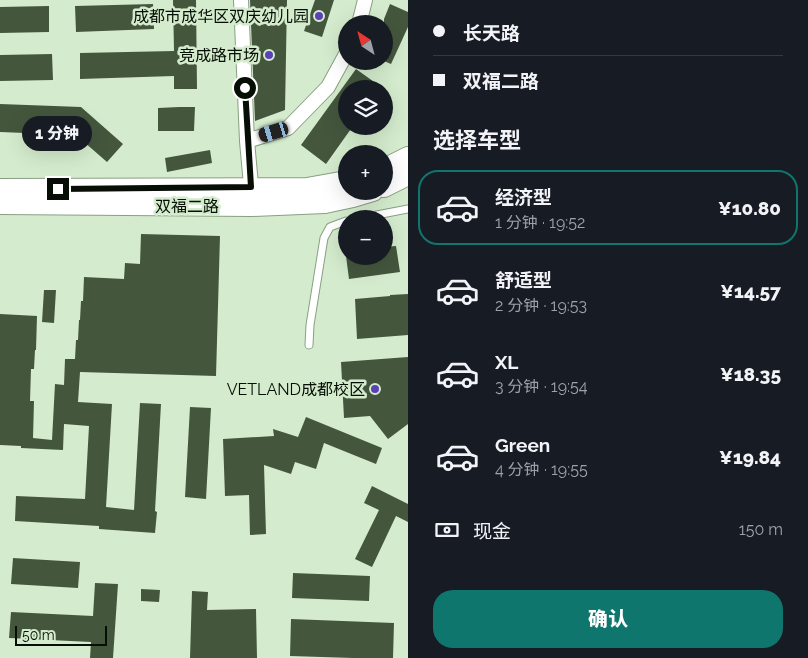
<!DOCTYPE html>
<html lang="zh">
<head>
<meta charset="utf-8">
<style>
	:root { --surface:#171b24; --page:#242831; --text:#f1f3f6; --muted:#9ea1a6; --line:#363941; --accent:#0f766e }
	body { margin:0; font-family:Raleway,"Noto Sans SC",sans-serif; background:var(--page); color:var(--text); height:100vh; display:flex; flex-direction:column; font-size:19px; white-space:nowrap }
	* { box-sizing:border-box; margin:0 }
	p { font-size:16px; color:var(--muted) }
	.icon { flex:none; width:28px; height:28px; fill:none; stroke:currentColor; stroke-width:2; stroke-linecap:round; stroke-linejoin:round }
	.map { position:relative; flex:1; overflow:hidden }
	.drawer { display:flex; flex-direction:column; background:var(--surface); width:400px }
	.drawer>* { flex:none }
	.top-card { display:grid; align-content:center; height:110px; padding:0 25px; background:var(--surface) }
	.needle { width:32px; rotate:324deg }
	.buttons { position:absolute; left:338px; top:15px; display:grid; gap:10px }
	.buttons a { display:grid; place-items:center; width:55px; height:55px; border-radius:50%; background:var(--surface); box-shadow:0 5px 20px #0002; font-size:25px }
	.scale { position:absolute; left:15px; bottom:12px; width:92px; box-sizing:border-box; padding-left:5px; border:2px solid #060e05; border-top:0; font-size:14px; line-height:18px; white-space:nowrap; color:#060e05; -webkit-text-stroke:4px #d4eccd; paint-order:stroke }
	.end { position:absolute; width:22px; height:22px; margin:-11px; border:6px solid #060e05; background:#fff; box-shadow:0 0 0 2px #fff }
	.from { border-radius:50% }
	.bubble { position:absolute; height:35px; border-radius:18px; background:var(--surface); box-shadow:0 5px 20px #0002; font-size:16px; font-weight:800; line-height:35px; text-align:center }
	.car { position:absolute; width:15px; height:30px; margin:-15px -8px; border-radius:6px; box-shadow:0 0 4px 1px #0007; background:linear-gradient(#222 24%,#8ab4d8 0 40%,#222 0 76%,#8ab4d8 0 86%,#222 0) }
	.top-card b { display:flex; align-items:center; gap:18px; height:48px; font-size:19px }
	.top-card b+b { border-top:1px solid var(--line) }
	.top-card i { width:12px; height:12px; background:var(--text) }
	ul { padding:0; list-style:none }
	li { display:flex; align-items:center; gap:15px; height:75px; margin:0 10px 8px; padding:0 15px; border:2px solid transparent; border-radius:20px }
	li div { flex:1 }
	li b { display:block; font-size:19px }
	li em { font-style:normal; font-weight:800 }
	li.active { border-color:var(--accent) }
	li>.icon { width:45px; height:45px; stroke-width:1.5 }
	h2 { padding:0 25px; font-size:22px; line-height:60px }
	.pay { display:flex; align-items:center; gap:12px; height:55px; padding:0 25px; font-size:19px }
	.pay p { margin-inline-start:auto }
	.primary-button { display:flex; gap:10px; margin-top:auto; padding:10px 25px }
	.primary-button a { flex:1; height:58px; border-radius:20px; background:var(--accent); color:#fff; font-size:20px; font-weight:800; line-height:58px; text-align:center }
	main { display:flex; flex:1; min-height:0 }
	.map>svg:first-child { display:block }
</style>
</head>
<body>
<main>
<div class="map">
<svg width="408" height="658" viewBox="0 0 408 658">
	<rect width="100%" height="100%" fill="#d4eccd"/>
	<path fill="#44573d" d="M173,0H196L197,89H174V76L80,79V53L174,51Z
		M250,0H287L285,110L255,121Z
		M315,0H334L322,37L304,31Z
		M153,4L154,29L76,32L75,6Z
		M390,4L408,12V27L391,64L384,61V19Z
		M49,6V32L0,33V7Z
		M52,54L53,80L0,81V55Z
		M356,69L384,89H346V126H353L326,164L301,145Z
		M0,104L81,107L123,144L107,162L76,135L0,132Z
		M179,107H195L194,131H158V108Z
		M210,150L212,163L167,172L165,158Z
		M141,234L220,236L216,376L80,372L78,402L112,404L106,507L134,510L140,403L161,404L155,511L157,512L155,533L99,529V526L15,521L16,496L85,499L89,426L64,424L63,450L21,448V446L0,445V314L37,316L36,350H35L34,369H31L30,401H34L33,438L52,440L55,384L64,385L65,359H75L76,340H78L79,320H80L81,301H83L84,277L124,279L125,263L140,264Z
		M396,246L400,272L349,279L346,256H384V247Z
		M44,290H56L54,323L42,322Z
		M408,294V335L357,339L355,299L390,296V295Z
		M408,357V424L388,439L370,416L344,418L341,362Z
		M190,407L211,408L206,499L185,497Z
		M306,417L382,448L376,464L324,443L316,469L295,462L291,474L264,465L266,534L250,535L249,495L225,496L223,439L274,436L273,429L298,437Z
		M372,486L408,504V522L396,516L372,567L355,559L379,510L364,503Z
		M13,558L80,562L78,588L11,584Z
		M293,573L370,576L369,601L292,598Z
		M95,583L118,584L113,658H90L91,642L9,638L11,612L93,616Z
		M141,589L160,590L159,602L141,601Z
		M192,591L208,592L207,610L256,609L257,658H190Z
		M291,619L394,623L393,658H353L290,656Z"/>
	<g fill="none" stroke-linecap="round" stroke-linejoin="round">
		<defs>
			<path id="lane" d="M356,219L408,209
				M309,345L310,325L324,238L330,227L346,221"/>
			<path id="street" d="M241,0L247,141L252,196
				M359,24L365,0
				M247,141L288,128L328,87L346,54"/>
			<path id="secondary" d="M384,169L408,157
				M384,187L408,175
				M0,189L307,188L346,181
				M0,204L252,206L325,203L353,197L373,191"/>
		</defs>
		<use href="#lane" stroke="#899f83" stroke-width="9"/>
		<use href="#street" stroke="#899f83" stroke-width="16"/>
		<use href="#secondary" stroke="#899f83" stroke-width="22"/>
		<use href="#lane" stroke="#fff" stroke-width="7"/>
		<use href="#street" stroke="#fff" stroke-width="14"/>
		<use href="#secondary" stroke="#fff" stroke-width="20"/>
	</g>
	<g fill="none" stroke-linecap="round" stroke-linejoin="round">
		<path stroke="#060e05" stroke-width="6" d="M58,189L251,187L245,88"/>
	</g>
	<g fill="#5c40b8" stroke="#d4eccd" stroke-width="2">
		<circle cx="319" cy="16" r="5"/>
		<circle cx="269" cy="55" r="5"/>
		<circle cx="375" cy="389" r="5"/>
	</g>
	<g text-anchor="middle" stroke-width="5" stroke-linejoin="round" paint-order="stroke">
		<g font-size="16" fill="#060e05" stroke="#d4eccd" text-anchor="end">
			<text x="309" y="22">成都市成华区双庆幼儿园</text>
			<text x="259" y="61">竞成路市场</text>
			<text x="365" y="395">VETLAND成都校区</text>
		</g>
		<g font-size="16" fill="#060e05" stroke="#d4eccd">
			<text x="187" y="212">双福二路</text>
		</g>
	</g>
</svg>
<div class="buttons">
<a><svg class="needle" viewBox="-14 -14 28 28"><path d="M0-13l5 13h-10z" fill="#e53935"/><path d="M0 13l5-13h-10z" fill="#9ea1a6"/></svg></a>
<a><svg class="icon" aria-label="layers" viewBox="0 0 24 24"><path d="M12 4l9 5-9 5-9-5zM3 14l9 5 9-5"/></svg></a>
<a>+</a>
<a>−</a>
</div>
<div class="scale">50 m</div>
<i class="end from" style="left:245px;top:88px"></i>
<i class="end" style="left:58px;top:189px"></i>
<div class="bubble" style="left:22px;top:116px;width:70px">1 分钟</div>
<i class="car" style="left:274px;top:132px;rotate:253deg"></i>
</div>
<section class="drawer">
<div class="top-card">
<b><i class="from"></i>长天路</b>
<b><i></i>双福二路</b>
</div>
<h2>选择车型</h2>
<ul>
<li class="active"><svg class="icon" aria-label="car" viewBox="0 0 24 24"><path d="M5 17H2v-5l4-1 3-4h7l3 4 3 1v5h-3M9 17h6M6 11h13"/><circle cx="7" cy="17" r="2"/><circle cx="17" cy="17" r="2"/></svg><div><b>经济型</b><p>1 分钟 · 19:52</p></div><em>¥10.80</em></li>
<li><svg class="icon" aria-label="car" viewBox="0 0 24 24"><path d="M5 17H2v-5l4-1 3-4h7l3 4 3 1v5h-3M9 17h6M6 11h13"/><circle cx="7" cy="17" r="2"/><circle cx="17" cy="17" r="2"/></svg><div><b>舒适型</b><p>2 分钟 · 19:53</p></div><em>¥14.57</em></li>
<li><svg class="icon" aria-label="car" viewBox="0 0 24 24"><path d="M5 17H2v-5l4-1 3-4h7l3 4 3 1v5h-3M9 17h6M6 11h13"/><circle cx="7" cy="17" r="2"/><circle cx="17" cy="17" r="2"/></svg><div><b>XL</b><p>3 分钟 · 19:54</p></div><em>¥18.35</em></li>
<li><svg class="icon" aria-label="car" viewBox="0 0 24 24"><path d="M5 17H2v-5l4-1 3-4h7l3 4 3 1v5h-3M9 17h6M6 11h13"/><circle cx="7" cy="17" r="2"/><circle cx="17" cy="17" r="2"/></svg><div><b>Green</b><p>4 分钟 · 19:55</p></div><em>¥19.84</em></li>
</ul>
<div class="pay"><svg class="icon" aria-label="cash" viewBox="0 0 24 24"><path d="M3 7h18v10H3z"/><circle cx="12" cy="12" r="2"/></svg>现金<p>150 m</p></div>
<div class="primary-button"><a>确认</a></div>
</section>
</main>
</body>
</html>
